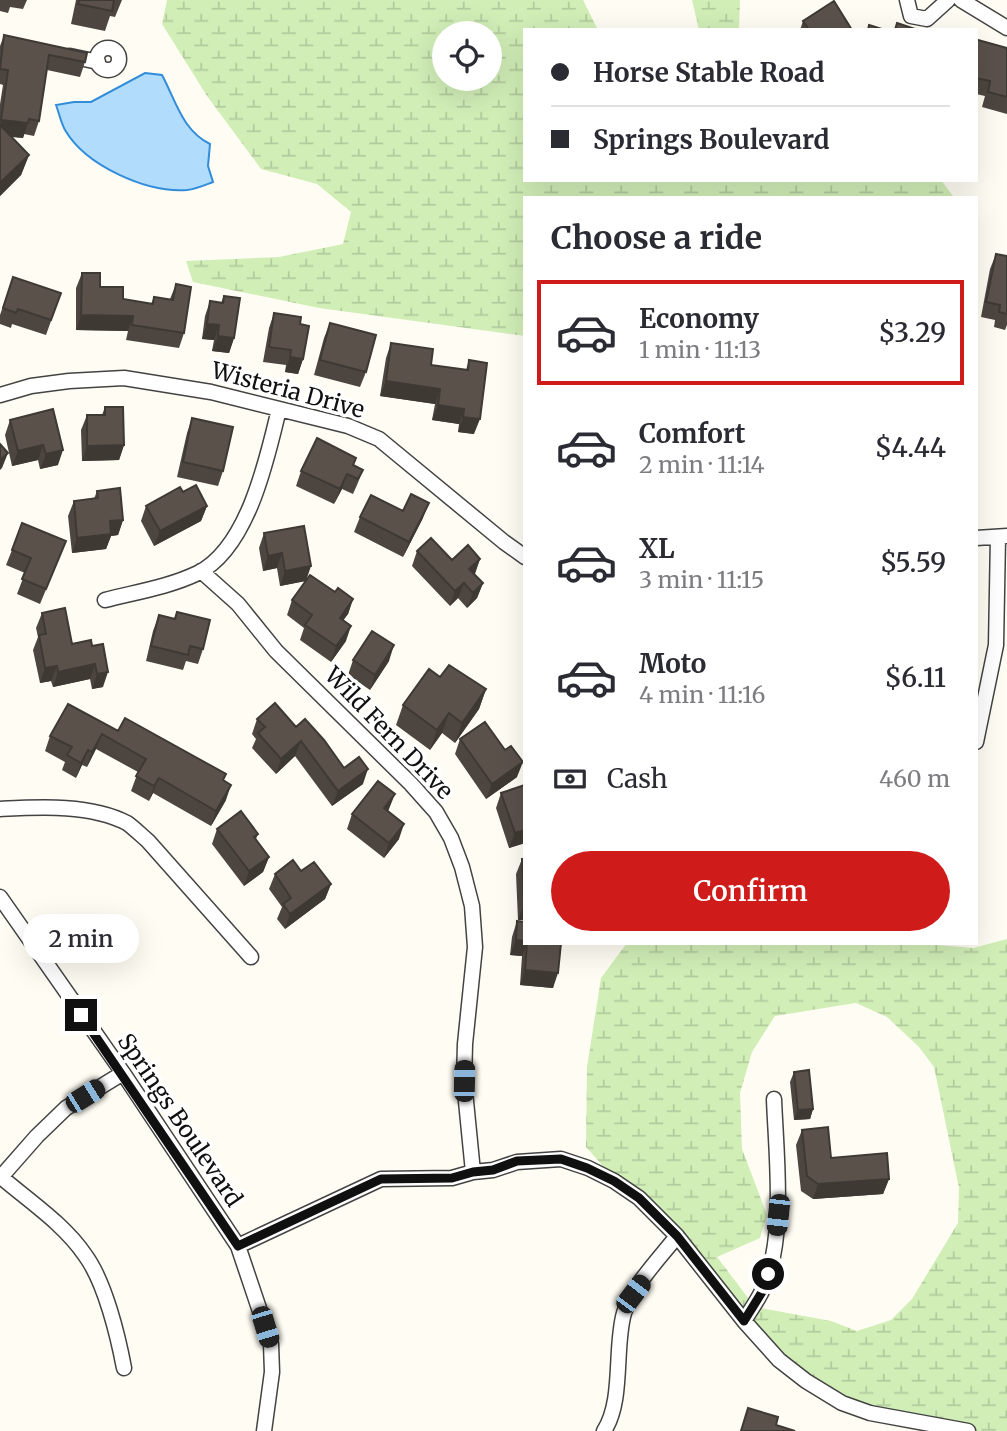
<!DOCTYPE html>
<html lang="en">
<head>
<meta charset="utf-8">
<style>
	:root { --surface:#fff; --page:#f7f7f7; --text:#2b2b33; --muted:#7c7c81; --line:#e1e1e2; --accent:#cf1b19 }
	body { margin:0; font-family:Merriweather,serif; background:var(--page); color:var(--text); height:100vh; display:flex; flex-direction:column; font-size:26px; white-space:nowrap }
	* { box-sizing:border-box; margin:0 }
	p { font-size:23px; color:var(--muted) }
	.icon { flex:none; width:38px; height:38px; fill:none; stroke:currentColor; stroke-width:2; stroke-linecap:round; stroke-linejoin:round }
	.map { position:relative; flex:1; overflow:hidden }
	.panel { position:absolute; left:523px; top:196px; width:455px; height:749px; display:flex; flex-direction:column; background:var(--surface); border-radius:0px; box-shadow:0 7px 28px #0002 }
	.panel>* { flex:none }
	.top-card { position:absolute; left:523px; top:28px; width:455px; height:154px; border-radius:0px; box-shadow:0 7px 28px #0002; display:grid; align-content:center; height:154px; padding:0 28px; background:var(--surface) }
	.tools { position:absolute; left:432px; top:21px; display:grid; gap:14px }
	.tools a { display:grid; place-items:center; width:70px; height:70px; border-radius:50%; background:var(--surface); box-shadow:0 7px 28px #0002; font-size:35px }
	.end { position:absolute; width:32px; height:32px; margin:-16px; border:9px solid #101010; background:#fff; box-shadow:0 0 0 4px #fff }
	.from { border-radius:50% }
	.bubble { position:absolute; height:49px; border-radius:24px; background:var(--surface); box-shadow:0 7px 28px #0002; font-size:23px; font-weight:600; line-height:49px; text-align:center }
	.car { position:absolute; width:21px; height:42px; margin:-21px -10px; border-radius:9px; box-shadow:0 0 5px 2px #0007; background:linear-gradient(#222 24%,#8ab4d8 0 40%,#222 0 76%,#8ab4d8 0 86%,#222 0) }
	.top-card b { display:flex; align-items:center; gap:24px; height:66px; font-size:26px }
	.top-card b+b { border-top:2px solid var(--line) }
	.top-card i { width:18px; height:18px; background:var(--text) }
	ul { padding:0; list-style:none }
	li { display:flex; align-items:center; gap:21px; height:105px; margin:0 14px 10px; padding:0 14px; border:4px solid transparent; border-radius:0px }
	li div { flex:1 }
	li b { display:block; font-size:26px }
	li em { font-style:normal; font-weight:600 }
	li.current { border-color:var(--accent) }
	li>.icon { width:63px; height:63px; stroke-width:1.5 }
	h2 { padding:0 28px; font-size:32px; line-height:84px }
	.pay { display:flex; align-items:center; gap:18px; height:77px; padding:0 28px; font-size:26px }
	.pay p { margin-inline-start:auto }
	.button { display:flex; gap:14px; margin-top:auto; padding:14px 28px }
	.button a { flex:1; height:80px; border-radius:42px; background:var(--accent); color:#fff; font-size:28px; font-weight:600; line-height:80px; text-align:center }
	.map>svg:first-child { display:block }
</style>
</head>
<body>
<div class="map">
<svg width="1007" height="1431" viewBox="0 0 1007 1431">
	<defs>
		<pattern id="wetland-marsh" width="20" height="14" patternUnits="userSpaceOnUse" patternTransform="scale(1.75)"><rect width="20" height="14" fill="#d1eeb7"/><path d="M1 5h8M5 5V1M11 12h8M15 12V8" fill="none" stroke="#b2cb9c"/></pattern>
	</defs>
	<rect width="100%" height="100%" fill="#fffdf3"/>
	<path fill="url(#wetland-marsh)" fill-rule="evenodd" d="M167,0H583L598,30H525V180H941L953,196L525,198V336L319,308L193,282L186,261L279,257L343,244L351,212L317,184L261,169L207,96L162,24ZM490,33V79H444V33Z
		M692,0H740L739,30H699Z
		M1007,939V1431H934L792,1379L586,1147L587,1067L601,978L627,943H914L973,948ZM856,1003L887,1017L919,1047L934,1067L959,1188L958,1223L912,1299L891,1320L857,1331L831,1321L755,1307L717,1257L760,1238L767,1215L742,1149L740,1093L752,1052L775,1016Z"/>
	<path fill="#b2dcfc" stroke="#318dda" stroke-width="2" d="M145,73L162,75C176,101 182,130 210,144L208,166L213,182C205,185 196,189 187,190C147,193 86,166 65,130C61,123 59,113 56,105L74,102H91Z"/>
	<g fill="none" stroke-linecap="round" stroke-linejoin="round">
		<defs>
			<path id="minor" d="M907,0L911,16L927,19L948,0
				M961,0L1007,28
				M97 59a11 11 0 1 1 22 0a11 11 0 1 1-22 0Z
				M70,56L98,62
				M0,395L31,386L69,381L124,378L211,392L348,426L379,439L504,542L525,557
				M976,538L1007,536
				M201,571L238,604L276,651L411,784L436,812L451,838L462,867L472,906L475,947L465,1044L464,1081L473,1172
				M105,600C136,592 169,587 198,573C248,548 267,459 279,409
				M976,742L996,645L998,537
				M0,809C40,807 90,804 127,823C134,828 141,835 148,841L251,957
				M0,897L123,1073L238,1246L271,1344L272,1372L264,1431
				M1,1177C29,1201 64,1224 85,1255C105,1282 118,1336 124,1368
				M0,1178L37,1136L66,1108L123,1073
				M238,1246L381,1179L452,1178L473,1172L493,1170L517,1162L561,1159L588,1168L614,1181L639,1198L677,1236L744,1321L779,1360L806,1381L842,1403L870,1413L968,1431
				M744,1321C749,1312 756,1303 761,1293C787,1243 776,1155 774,1099
				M604,1431C624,1400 614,1348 624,1313C633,1285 659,1259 677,1236"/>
		</defs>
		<use href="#minor" stroke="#434343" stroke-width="17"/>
		<use href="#minor" stroke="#fff" stroke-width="14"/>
	</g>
	<path fill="#4d4640" d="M0,0H27L23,9L10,7L8,13L0,11Z
		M76,0H122L115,17L110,16L105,31L71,24Z
		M803,21L852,30H800Z
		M4,35L85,62L80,77L47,70L39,121L34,136L24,134L23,138L11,137L29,155L21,175L0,196V104L3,85L0,84V46Z
		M976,42L1007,48V114L982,107L985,96L976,94Z
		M996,254L1007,256V325L1005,330L994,327L995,320L981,317L990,269Z
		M82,273L100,287L123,299L151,304L154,297L170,299L176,284L184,333L179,348L126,340L128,331L76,330V288Z
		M13,277L61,293L46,335L12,324L11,328L0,324V315Z
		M224,296L234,338L229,353L212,351L214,340L202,339L205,316L210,301L221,303Z
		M274,313L300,324L303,359L298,374L285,372L286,365L263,362L269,328Z
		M330,323L366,372L360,387L314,375L324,338Z
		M391,343L431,365L466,370L469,360L474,434L458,432L459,424L432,420L435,404L380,396L386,358Z
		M105,407L124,445L119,460L82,461L81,430L87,415H102Z
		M53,409L58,465L40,469L38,460L12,466L5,435L10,420Z
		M192,418L223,471L218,486L177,477L187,433Z
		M354,465L363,470L357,485L353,494L342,489L334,504L296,486L301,471Z
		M97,491L123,520L118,535L111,536L106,549L72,553L68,516L74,501L94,499Z
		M183,492L207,506L201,521L154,546L141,521L146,506Z
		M403,511L423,518L403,557L354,532L360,517Z
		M264,533L306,580L353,599L348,614L343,620L346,641L331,662L300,640L304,628L287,615L292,600L305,581L280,586L277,568L263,571L259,548Z
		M12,550L60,556L40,604L17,594L25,573L6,565Z
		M417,551L452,560L480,559L474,574L483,583L477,598L467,608L458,598L450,606L412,566Z
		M177,612L203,649L198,664L186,661L183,670L146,661L153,631L159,615L174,619Z
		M42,613L72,644L91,640L103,687L92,689L90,679L53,687L51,681L40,683L33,650L38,637L36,628Z
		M353,660L389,661L370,690L348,675Z
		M440,677L486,689L479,709L455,743L442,733L430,750L396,725L403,705Z
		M257,719L296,727L363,784L332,806L295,756L276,774L252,748L256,739L252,734Z
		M118,731L226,774L223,780L226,800L211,826L153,793L149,801L131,791L138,772L96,749L87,767L82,765L76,778L62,770L65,762L45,751L50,736Z
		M460,739L505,750L517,777L486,799L455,754Z
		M525,785V843L509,848L496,808L501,793Z
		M389,809L388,811L399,839L384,858L347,829L352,814Z
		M217,829L258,834L256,839L269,857L263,872L244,886L212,844Z
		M522,859H525V920H518L516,874Z
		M301,871L331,884L325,899L285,929L277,919L282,907L269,889L275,874Z
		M517,921L525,943H561L553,988L520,985L522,956L510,955L512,937Z
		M794,1072L813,1109L810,1119L794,1120L790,1082Z
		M802,1130L831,1158L889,1179L883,1194L813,1199L801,1191L796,1145Z"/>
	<path fill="#3f3934" d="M1,120L28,123L23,138L0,135Z
		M29,155L21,175L0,196V183Z
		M81,315L133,316L128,331L76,330Z
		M207,324L219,325L214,340L202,339Z
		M218,336L234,338L229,353L212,351Z
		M290,357L303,359L298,374L285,372Z
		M386,381L440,389L435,404L380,396Z
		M438,405L464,409L459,424L432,420Z
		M463,417L480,419L474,434L458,432Z
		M43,445L38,460L12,466L18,451Z
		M124,445L119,460L82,461L87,446Z
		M63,450L58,465L40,469L46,454Z
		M8,453L2,468L0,470V460Z
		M347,474L342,489L334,504L340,489Z
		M429,503L423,518L403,557L409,542Z
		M207,506L201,521L154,546L160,531Z
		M123,520L118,535L111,536L106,549L72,553L77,538L110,521Z
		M282,553L277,568L263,571L268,556Z
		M480,559L475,574L464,584L469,569Z
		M311,566L306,581L280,586L285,571Z
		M464,583L458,598L450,606L455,591Z
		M483,583L477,598L467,608L473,593Z
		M353,599L348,614L334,633L340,618Z
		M351,626L346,641L331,662L336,646Z
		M394,645L389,661L370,690L375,675Z
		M95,664L90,679L53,687L58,672Z
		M57,666L51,681L40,683L45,668Z
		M108,672L103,687L92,689L97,674Z
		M486,689L479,709L455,743L462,723Z
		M449,713L442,733L430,750L437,730Z
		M102,734L96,749L87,767L92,752Z
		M301,741L295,756L276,774L281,759Z
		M88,750L82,765L76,778L81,763Z
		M523,762L517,777L486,799L492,784Z
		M368,769L363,784L332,806L338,791Z
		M159,778L153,793L149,801L154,786Z
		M231,785L226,800L211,826L216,811Z
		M395,794L389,809L378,823L384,808Z
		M404,824L399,839L384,858L389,843Z
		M525,830V843L509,848L515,833Z
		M269,857L263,872L244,886L249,871Z
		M331,884L325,899L285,929L290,914Z
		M524,905H525V920H518Z
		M516,940L525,941V943H527L522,956L510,955Z
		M525,970L558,973L553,988L520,985Z
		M813,1109L810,1119L794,1120L798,1110Z
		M889,1179L883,1194L813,1199L818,1184Z"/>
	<path fill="#5a514b" stroke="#3f3934" stroke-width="2" d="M79,0H114L112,11L78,4Z
		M834,1L852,30H809L803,21Z
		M897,23L918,30H895Z
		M869,25L885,30H868Z
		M4,35L87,53L85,62L49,55L39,121L29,119L28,123L1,120L8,70L0,69Z
		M978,40L1007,48V97L988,92L990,81L976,78V43Z
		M0,125L29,155L0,183Z
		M996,254L1007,256V314L999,312L1000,305L986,302Z
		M82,273H100V287H123V299L153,304L154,297L173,300L176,284L191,287L184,333L132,325L133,316L81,315Z
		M13,277L61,293L51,320L18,309L16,313L3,308Z
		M224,296L240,298L234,338L218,336L219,325L207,324L210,301L223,303Z
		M274,313L301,317L300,324L309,326L303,359L290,357L291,350L269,347Z
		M330,323L376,335L366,372L320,360Z
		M391,343L433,349L431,365L468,370L469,360L487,363L480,419L463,417L464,409L438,405L440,389L386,381Z
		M105,407H123L124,445L87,446V415H105Z
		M53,409L63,450L46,454L43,445L18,451L10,420Z
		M192,418L233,427L223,471L183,462Z
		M317,438L356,458L353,465L363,470L358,479L347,474L340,489L301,471Z
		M0,444L8,453L0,460Z
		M196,485L207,506L160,531L146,506L180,487L183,492Z
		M120,488L123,520L110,521L111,534L77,538L74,501L98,498L97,491Z
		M411,494L429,503L409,542L360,517L371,495L403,511Z
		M22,523L66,541L46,589L22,579L31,558L12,550Z
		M304,526L311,566L285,571L282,553L268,556L264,533Z
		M431,538L452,560L468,545L480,559L469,569L483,583L473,593L464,583L455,591L417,551Z
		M310,575L335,592L338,588L353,599L340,618L351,626L336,646L305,625L312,615L292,600Z
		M65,608L72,644L91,640L92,646L103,644L108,672L97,674L95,664L58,672L57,666L45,668L39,635L46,634L42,613Z
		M177,612L210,620L203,649L190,646L188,655L151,646L159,615L175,619Z
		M372,631L394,645L375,675L353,660Z
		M449,665L486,689L462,723L449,713L437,730L403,705L429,669L440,677Z
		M275,703L296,727L305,719L324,740L344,768L359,757L368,769L338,791L301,741L281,759L258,733L265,727L257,719Z
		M68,704L118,731L125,718L226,774L223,780L231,785L216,811L159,778L154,786L136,776L146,759L102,734L92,752L88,750L81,763L67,755L72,747L50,736Z
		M485,722L505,750L511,746L523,762L492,784L460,739Z
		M378,781L395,794L384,808L404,824L389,843L352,814Z
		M525,785V830L515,833L501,793Z
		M241,811L258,834L254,837L269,857L249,871L217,829Z
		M522,859H525V905H524Z
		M293,860L301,871L314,862L331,884L290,914L283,904L291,898L275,874Z
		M517,921L525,922V941L516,940Z
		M527,943H561L558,973L525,970Z
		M809,1070L813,1109L798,1110L794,1072Z
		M828,1127L831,1158L887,1153L889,1179L818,1184L807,1176L802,1130Z
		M748,1408L778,1417L776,1425L795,1431H741Z"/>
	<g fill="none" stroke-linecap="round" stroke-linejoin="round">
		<path stroke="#101010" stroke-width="9" d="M81,1015L238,1246L381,1179L452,1178L473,1172L493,1170L517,1161L561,1159L587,1168L614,1181L639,1198L677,1236L744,1321L762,1292L768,1274"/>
	</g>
	<g text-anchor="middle" stroke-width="7" stroke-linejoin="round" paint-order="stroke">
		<g font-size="23" fill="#101010" stroke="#fff">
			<text transform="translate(288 390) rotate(15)" y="8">Wisteria Drive</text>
			<text transform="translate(389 733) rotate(46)" y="8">Wild Fern Drive</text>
			<text transform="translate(180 1120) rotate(56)" y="8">Springs Boulevard</text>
		</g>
	</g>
</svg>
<div class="tools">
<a><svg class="icon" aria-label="locate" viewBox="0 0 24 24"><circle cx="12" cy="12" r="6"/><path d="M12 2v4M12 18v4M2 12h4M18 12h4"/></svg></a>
</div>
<i class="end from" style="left:768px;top:1274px"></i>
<i class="end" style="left:81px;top:1015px"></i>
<div class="bubble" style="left:23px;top:914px;width:116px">2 min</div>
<i class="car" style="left:464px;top:1081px;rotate:1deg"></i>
<i class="car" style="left:85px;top:1096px;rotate:58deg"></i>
<i class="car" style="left:778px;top:1215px;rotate:186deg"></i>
<i class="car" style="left:633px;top:1294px;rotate:37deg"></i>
<i class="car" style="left:265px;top:1327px;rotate:163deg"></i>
<div class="top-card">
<b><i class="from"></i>Horse Stable Road</b>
<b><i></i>Springs Boulevard</b>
</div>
<section class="panel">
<h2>Choose a ride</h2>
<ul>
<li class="current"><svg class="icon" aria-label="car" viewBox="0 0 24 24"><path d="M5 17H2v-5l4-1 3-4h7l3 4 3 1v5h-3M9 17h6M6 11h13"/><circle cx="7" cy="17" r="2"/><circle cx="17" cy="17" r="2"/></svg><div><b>Economy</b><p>1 min · 11:13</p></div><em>$3.29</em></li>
<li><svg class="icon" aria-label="car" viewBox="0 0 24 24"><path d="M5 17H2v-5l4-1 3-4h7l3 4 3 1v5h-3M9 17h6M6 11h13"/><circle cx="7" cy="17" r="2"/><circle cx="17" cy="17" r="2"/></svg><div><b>Comfort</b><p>2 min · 11:14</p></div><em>$4.44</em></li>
<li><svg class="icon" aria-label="car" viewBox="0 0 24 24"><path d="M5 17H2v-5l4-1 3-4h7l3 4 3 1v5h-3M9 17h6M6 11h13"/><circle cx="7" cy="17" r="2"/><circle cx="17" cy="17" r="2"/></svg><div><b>XL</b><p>3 min · 11:15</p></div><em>$5.59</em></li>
<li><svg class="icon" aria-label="car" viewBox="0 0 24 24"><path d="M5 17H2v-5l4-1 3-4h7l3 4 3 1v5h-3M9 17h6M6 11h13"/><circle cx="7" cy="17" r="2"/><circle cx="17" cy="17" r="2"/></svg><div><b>Moto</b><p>4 min · 11:16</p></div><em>$6.11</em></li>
</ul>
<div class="pay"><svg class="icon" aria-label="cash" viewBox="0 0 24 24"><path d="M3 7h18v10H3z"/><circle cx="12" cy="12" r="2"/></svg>Cash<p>460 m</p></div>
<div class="button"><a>Confirm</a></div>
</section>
</div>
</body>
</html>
